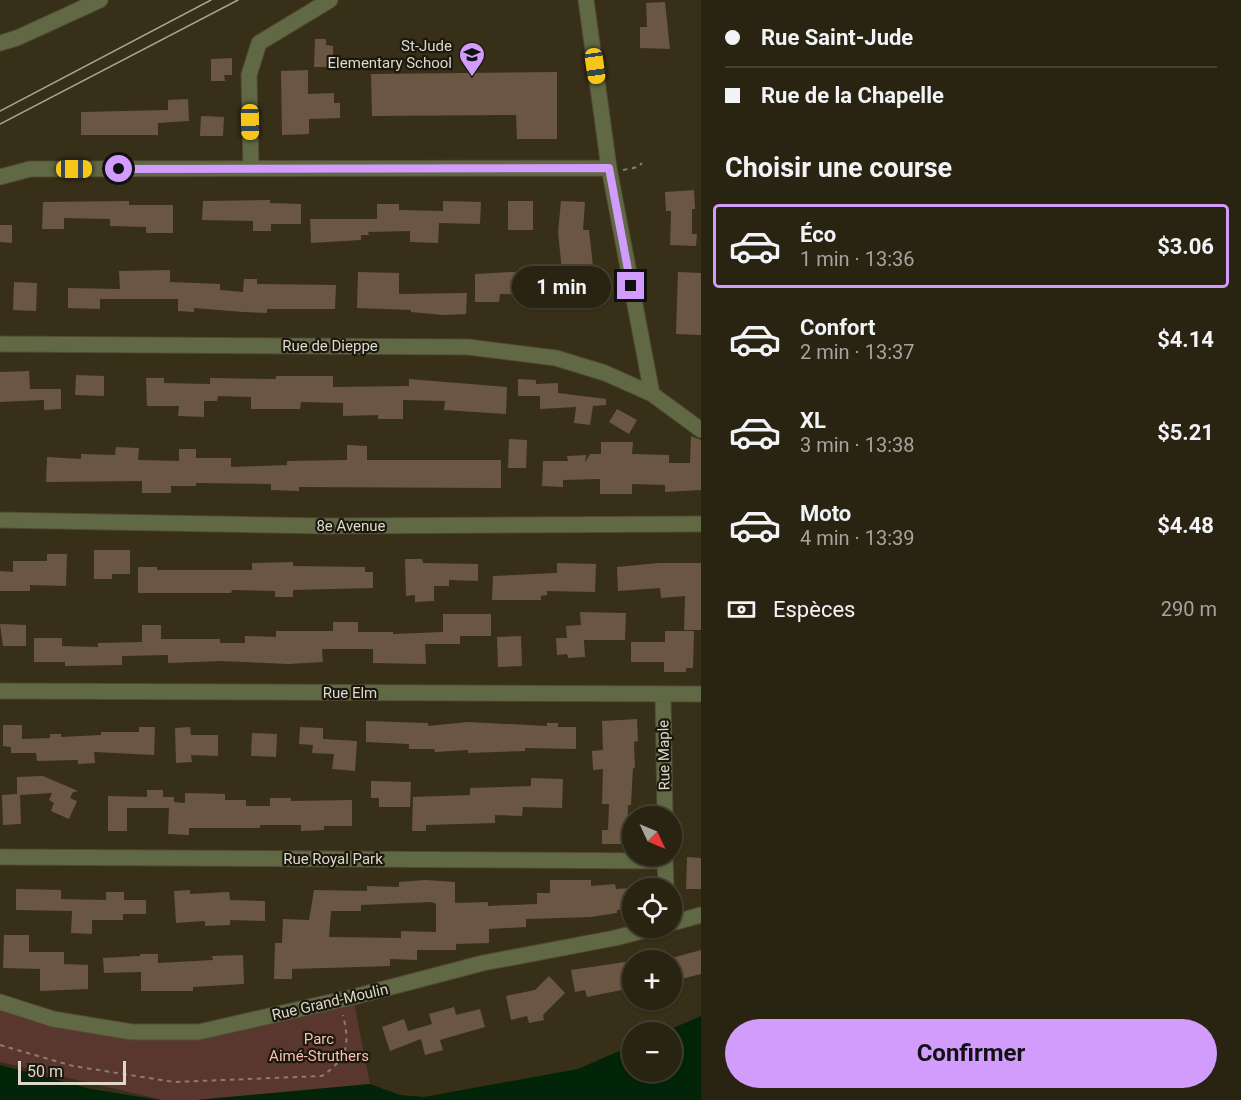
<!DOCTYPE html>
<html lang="fr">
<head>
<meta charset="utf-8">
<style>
	:root { --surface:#292312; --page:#312b1b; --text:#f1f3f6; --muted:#a5a49f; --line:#454032; --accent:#d29cfd }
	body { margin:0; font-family:Roboto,sans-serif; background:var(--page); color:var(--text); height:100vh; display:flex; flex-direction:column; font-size:22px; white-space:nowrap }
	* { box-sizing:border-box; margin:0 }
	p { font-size:20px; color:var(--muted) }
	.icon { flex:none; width:33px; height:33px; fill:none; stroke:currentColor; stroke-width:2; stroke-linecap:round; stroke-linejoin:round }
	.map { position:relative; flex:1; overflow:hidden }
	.panel { display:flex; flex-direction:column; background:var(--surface); width:540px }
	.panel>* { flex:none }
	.guide { display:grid; align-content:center; height:132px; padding:0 24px; background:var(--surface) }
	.needle { width:39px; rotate:134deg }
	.controls { position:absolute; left:622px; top:806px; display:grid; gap:12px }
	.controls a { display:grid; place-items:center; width:60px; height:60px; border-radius:50%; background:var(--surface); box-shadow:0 2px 4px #0004,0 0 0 2px var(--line); font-size:30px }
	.scale { position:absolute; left:18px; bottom:15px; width:108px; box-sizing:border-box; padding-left:6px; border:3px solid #ddd8ca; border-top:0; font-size:16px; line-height:21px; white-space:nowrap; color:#ddd8ca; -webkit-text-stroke:4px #1b180e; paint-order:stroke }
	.end { position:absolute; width:27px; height:27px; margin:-14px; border:8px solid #d29cfd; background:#111; box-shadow:0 0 0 3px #111 }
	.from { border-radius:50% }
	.bubble { position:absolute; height:42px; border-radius:21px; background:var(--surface); box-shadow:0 2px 4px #0004,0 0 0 2px var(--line); font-size:20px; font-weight:700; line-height:42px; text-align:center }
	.car { position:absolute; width:18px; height:36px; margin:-18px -9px; border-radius:8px; box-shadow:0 0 4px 2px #0007; background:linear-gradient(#f5c518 24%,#345 0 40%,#f5c518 0 76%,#345 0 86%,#f5c518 0) }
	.guide b { display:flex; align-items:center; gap:21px; height:57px; font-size:22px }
	.guide b+b { border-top:2px solid var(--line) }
	.guide i { width:15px; height:15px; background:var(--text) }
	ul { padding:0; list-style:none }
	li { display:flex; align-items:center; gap:18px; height:84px; margin:0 12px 9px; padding:0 12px; border:3px solid transparent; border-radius:6px }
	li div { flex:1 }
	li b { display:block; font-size:22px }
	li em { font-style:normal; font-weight:700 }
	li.selected { border-color:var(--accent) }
	li>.icon { width:54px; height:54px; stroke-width:1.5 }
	h2 { padding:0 24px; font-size:27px; line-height:72px }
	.pay { display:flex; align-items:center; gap:15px; height:66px; padding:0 24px; font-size:22px }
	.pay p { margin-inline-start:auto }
	.action { display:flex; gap:12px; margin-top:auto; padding:12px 24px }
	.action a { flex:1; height:69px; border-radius:36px; background:var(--accent); color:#111; font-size:24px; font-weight:700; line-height:69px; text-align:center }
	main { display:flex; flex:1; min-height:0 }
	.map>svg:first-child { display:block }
</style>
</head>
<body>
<main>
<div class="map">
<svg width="701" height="1100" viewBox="0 0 701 1100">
	<rect width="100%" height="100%" fill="#372f18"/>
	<path fill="#59362e" d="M353,997L370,1084L197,1100H163L0,1062V1002L53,1019L199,1032Z"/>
	<path fill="#022409" d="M701,1016V1100H197L370,1084L400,1095L424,1097L578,1069L633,1045V1071H672V1032H664Z
		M0,1065L91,1089L159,1100H0Z"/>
	<path fill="#6b5644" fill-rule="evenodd" d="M665,2L670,49L640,48V27H647L646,3Z
		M315,39H326V45L333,46V67H314Z
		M232,58V75H224L225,81H211V59Z
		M308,70V94L334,93V103H340V118L309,119V134L282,135L281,71Z
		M557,72V139H517L516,115L372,116L371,74Z
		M188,99L189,121L158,123V135H81V112L168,110V100Z
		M201,116L224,117L223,136H200Z
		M694,190L695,209H692V234H697L696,246L670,245L671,211H666L665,192Z
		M270,200V203L301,204V224H271V231H253V221L202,220L203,201Z
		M129,201V205H173V233H146V227L110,226V219L64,218V229H42L43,202Z
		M443,201L481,202L480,224L439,223L438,243L410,242V231L368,232L369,235H361V240L311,243L310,219H377V204H399V210L443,211Z
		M508,201H533V230H508Z
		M561,201L585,202L583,230H589L595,285L579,286V280L563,281L558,232Z
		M0,225H12V243L0,242Z
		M170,270V282L220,284V290L243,292L244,279H257V284L336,285L335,309H267V313L243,312L194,308V312L178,311V299H100V309L68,308V288L120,289L119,271Z
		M358,272L399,273V294L467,293L466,314L443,315L411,312V310L357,308Z
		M512,272L534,273L533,295L500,294L499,302H475V274Z
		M678,272L701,273V335L676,334Z
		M14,282L37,283L36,311L13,310Z
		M29,371L30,389H61V409L44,410V400L0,402V372Z
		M76,375L104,376V396L75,395Z
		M276,376H333V387L409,386V379L507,387L506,414L444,410L445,401L403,400V419H378V415L343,416V403L301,402L300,409H251V397L218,396L217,401H204V417L178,416L179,406H147L146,378H164V383L210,384V378L276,379Z
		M518,379L536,380V384L558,383V393L606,399V405L593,406L590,425L574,423L576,407L540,409V396H518Z
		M617,409L637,420L629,434L609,422Z
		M691,436L701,440V490L665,492V485L632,484V494H600V479L563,480V487L542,486L543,461H568L567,456L586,455L585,462L590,454H601V442H633L632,454L669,455V463H690Z
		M509,439L527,440L526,468H508Z
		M347,445L367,446V460H501V488L299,487V491L271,490V484L196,483V486H171V493H142V481L46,482L47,457L81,459V454L115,455L116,447L139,448L138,460L179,461V449H196V458H231V467L287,465V461L347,460Z
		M94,550H130V574H112V579H94Z
		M47,554H67L66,586L30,585V591H0V571L13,572V561H47Z
		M405,559H422L423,563L478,564V581L449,580V586H434V601L415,602V595L406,596Z
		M293,562V566L365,567V572H373V588L293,590V597H275V591L232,590L231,593H138V567H157V570H252V563Z
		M557,563L596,564L595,592L547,591V595L541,596V600H492L493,576L557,573Z
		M659,563H701V630H684L685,596L661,598L660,588L618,591L617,567Z
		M580,612L626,613L625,640H584L585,657L568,658L567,654L557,655L556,638H567L566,626L581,625Z
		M443,614H491V636H460V644H425L426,664L373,663V649H322L323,662L288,664L221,661L168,663V655L122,656V665L65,666V662H34V638H62V646L98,647V643L142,642V625H161V639H220V643H245V636L276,637V631H333V622H358V632H393V634L443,632Z
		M0,624L26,625V646H3Z
		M665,631H694L693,668H686V672H664V662H631V642H665Z
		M521,636L522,666L498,667L497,637Z
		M637,719L638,741L634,742L635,768H633L631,805H628L627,844H602V830H608L609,804H602L603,769L593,770L592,751L603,750L602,721Z
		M366,721L428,723V726L468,722L547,726V723H558V727H576V749L525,748V751L468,753V750L435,752L434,749H409V744L366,742Z
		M3,725H22V739L50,738V734H61V737L101,735V732H139V727H155L154,755L94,752L95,763L78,764V760L37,761L36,753H11V747L3,746Z
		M190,727L191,735H218V756L191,755L192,762L176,763L175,728Z
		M300,727L323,728V739L357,741L355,771L332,769L334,754L312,753L313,745L299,744Z
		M252,733L277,734L276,757L251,756Z
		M43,776L78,791L73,792L70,798L77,801L69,819L51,811L54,803L49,800L52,793L20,795L21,824L3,825L2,795L17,794V777Z
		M531,778L563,779L562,808L523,807L522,816L495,815V823L426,825V831H412L413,797L470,795V788L531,786Z
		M371,781L411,782L410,807H379V798H371Z
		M147,790H163V797H174V802L185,803V793L225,794V800H246V806H270V798H291V801L352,800V826H324V830L301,831V825H260V828H189V835L168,834L169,808H127V831H108V796L147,797Z
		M687,857L701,858V889H686Z
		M425,880L455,882V903L488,902V906L537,904V893H550V880H591V886L615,884L616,889L633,888V910H617V913L591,917L526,919V927L489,929V943L456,944V950H417V960L390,959V966L292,969V979H274L275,943H282L283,919L309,920L314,890L367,891V886L399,887V882ZM432,902L436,904V932L401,931V938L329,937L331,911H361V905Z
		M16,889L61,890V899L106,900V892H124V900H146V914H123V920H92V934L71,933L72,911L16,910Z
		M190,890V894L229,892L230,900L265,901V921L230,920V925L205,926V921L176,923L174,891Z
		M4,935H29V952H64V964L88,965V989L40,991V969L3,968Z
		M701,950V974L681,979L680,974L672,976V958Z
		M140,954H158V963L213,960L212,956L243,955L244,984L193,987V991H141V972L104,973L103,958L140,956Z
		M625,962L631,988L587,997L585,990L575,992L571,970Z
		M549,976L565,993L543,1015L544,1020L529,1023L527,1016L511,1020L506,996L535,990Z
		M454,1007L456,1015L480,1009L485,1027L440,1040L443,1050L425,1055L421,1039L390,1051L382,1027L404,1019L408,1031L432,1024L429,1014Z"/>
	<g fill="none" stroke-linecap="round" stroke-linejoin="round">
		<defs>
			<path id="minor" d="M586,0L609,168L652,394
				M0,43L17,38L100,0
				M251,168L249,75L259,43L330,0
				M0,177L30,169L609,168
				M0,344L468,347L556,358L605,373L652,394L701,430
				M0,520L328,526L701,524
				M0,691L701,694
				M663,694L665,816
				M665,855L666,888
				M0,857L665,861
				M672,923L701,915
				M0,1002L53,1019L132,1032H199L353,997L483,963L615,938L658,927"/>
		</defs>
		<use href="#minor" stroke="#524a34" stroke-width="17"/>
		<path stroke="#867f6c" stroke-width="2" stroke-dasharray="4.5 4.5" stroke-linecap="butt" d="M623,170L638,167L642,163
			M0,1045L73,1066L174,1082L322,1076C348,1058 350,1045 343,1015"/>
		<use href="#minor" stroke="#606944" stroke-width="15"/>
		<path stroke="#aaa494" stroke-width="1.5" d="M0,111L211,0
			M0,124L238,0"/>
	</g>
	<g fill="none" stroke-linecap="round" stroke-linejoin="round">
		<path stroke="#d29cfd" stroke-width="8" d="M119,169L609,168L631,286"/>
	</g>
	<defs>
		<symbol id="school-pin" viewBox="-11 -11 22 30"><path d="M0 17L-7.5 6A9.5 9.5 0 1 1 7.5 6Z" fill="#d29cfd" stroke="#1b180e"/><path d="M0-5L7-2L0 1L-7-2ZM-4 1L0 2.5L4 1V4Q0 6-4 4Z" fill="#111"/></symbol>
	</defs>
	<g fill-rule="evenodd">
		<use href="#school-pin" x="457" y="40" width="30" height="40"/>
	</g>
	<g text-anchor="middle" stroke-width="4.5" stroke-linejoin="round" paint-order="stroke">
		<g font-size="15" fill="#ddd8ca" stroke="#1b180e" text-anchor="end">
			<text x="452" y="51">St-Jude<tspan x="452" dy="17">Elementary School</tspan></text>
		</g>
		<g font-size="15" fill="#ddd8ca" stroke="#1b180e">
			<text x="330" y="351">Rue de Dieppe</text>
			<text x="351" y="531">8e Avenue</text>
			<text x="350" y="698">Rue Elm</text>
			<text transform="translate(664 755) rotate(-91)" y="5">Rue Maple</text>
			<text x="333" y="864">Rue Royal Park</text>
			<text transform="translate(330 1002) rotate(-13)" y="5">Rue Grand-Moulin</text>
		</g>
		<g font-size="15" fill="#fcbeaf" stroke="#1b180e">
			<text x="319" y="1044">Parc<tspan x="319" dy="17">Aimé-Struthers</tspan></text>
		</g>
	</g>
</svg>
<div class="controls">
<a><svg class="needle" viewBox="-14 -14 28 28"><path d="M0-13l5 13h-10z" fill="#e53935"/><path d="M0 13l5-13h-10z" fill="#a5a49f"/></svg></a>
<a><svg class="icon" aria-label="locate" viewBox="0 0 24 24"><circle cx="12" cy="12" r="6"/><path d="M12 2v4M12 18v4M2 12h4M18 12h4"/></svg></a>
<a>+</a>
<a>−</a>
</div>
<div class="scale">50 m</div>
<i class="end from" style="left:119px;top:169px"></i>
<i class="end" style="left:631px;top:286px"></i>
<div class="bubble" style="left:512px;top:266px;width:99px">1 min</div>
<i class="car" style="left:595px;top:66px;rotate:172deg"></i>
<i class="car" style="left:250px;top:122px;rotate:179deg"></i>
<i class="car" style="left:74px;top:169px;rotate:90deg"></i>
</div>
<section class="panel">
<div class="guide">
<b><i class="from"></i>Rue Saint-Jude</b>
<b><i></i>Rue de la Chapelle</b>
</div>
<h2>Choisir une course</h2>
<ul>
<li class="selected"><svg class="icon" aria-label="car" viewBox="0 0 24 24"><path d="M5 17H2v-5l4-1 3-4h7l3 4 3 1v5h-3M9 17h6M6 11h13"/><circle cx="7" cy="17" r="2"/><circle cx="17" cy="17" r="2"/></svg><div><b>Éco</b><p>1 min · 13:36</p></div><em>$3.06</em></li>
<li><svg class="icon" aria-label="car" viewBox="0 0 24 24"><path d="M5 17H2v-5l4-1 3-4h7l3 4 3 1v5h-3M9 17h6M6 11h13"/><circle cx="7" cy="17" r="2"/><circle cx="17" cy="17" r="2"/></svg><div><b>Confort</b><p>2 min · 13:37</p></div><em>$4.14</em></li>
<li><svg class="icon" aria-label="car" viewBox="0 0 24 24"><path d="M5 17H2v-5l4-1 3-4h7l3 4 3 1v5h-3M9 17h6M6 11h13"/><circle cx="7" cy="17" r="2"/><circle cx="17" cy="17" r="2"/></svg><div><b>XL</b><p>3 min · 13:38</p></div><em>$5.21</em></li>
<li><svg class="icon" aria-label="car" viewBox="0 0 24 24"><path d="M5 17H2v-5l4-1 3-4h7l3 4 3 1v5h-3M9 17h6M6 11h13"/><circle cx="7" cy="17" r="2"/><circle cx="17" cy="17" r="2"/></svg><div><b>Moto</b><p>4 min · 13:39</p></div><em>$4.48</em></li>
</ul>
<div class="pay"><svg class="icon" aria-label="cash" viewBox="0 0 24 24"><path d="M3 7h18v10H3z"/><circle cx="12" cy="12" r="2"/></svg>Espèces<p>290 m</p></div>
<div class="action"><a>Confirmer</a></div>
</section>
</main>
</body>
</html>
